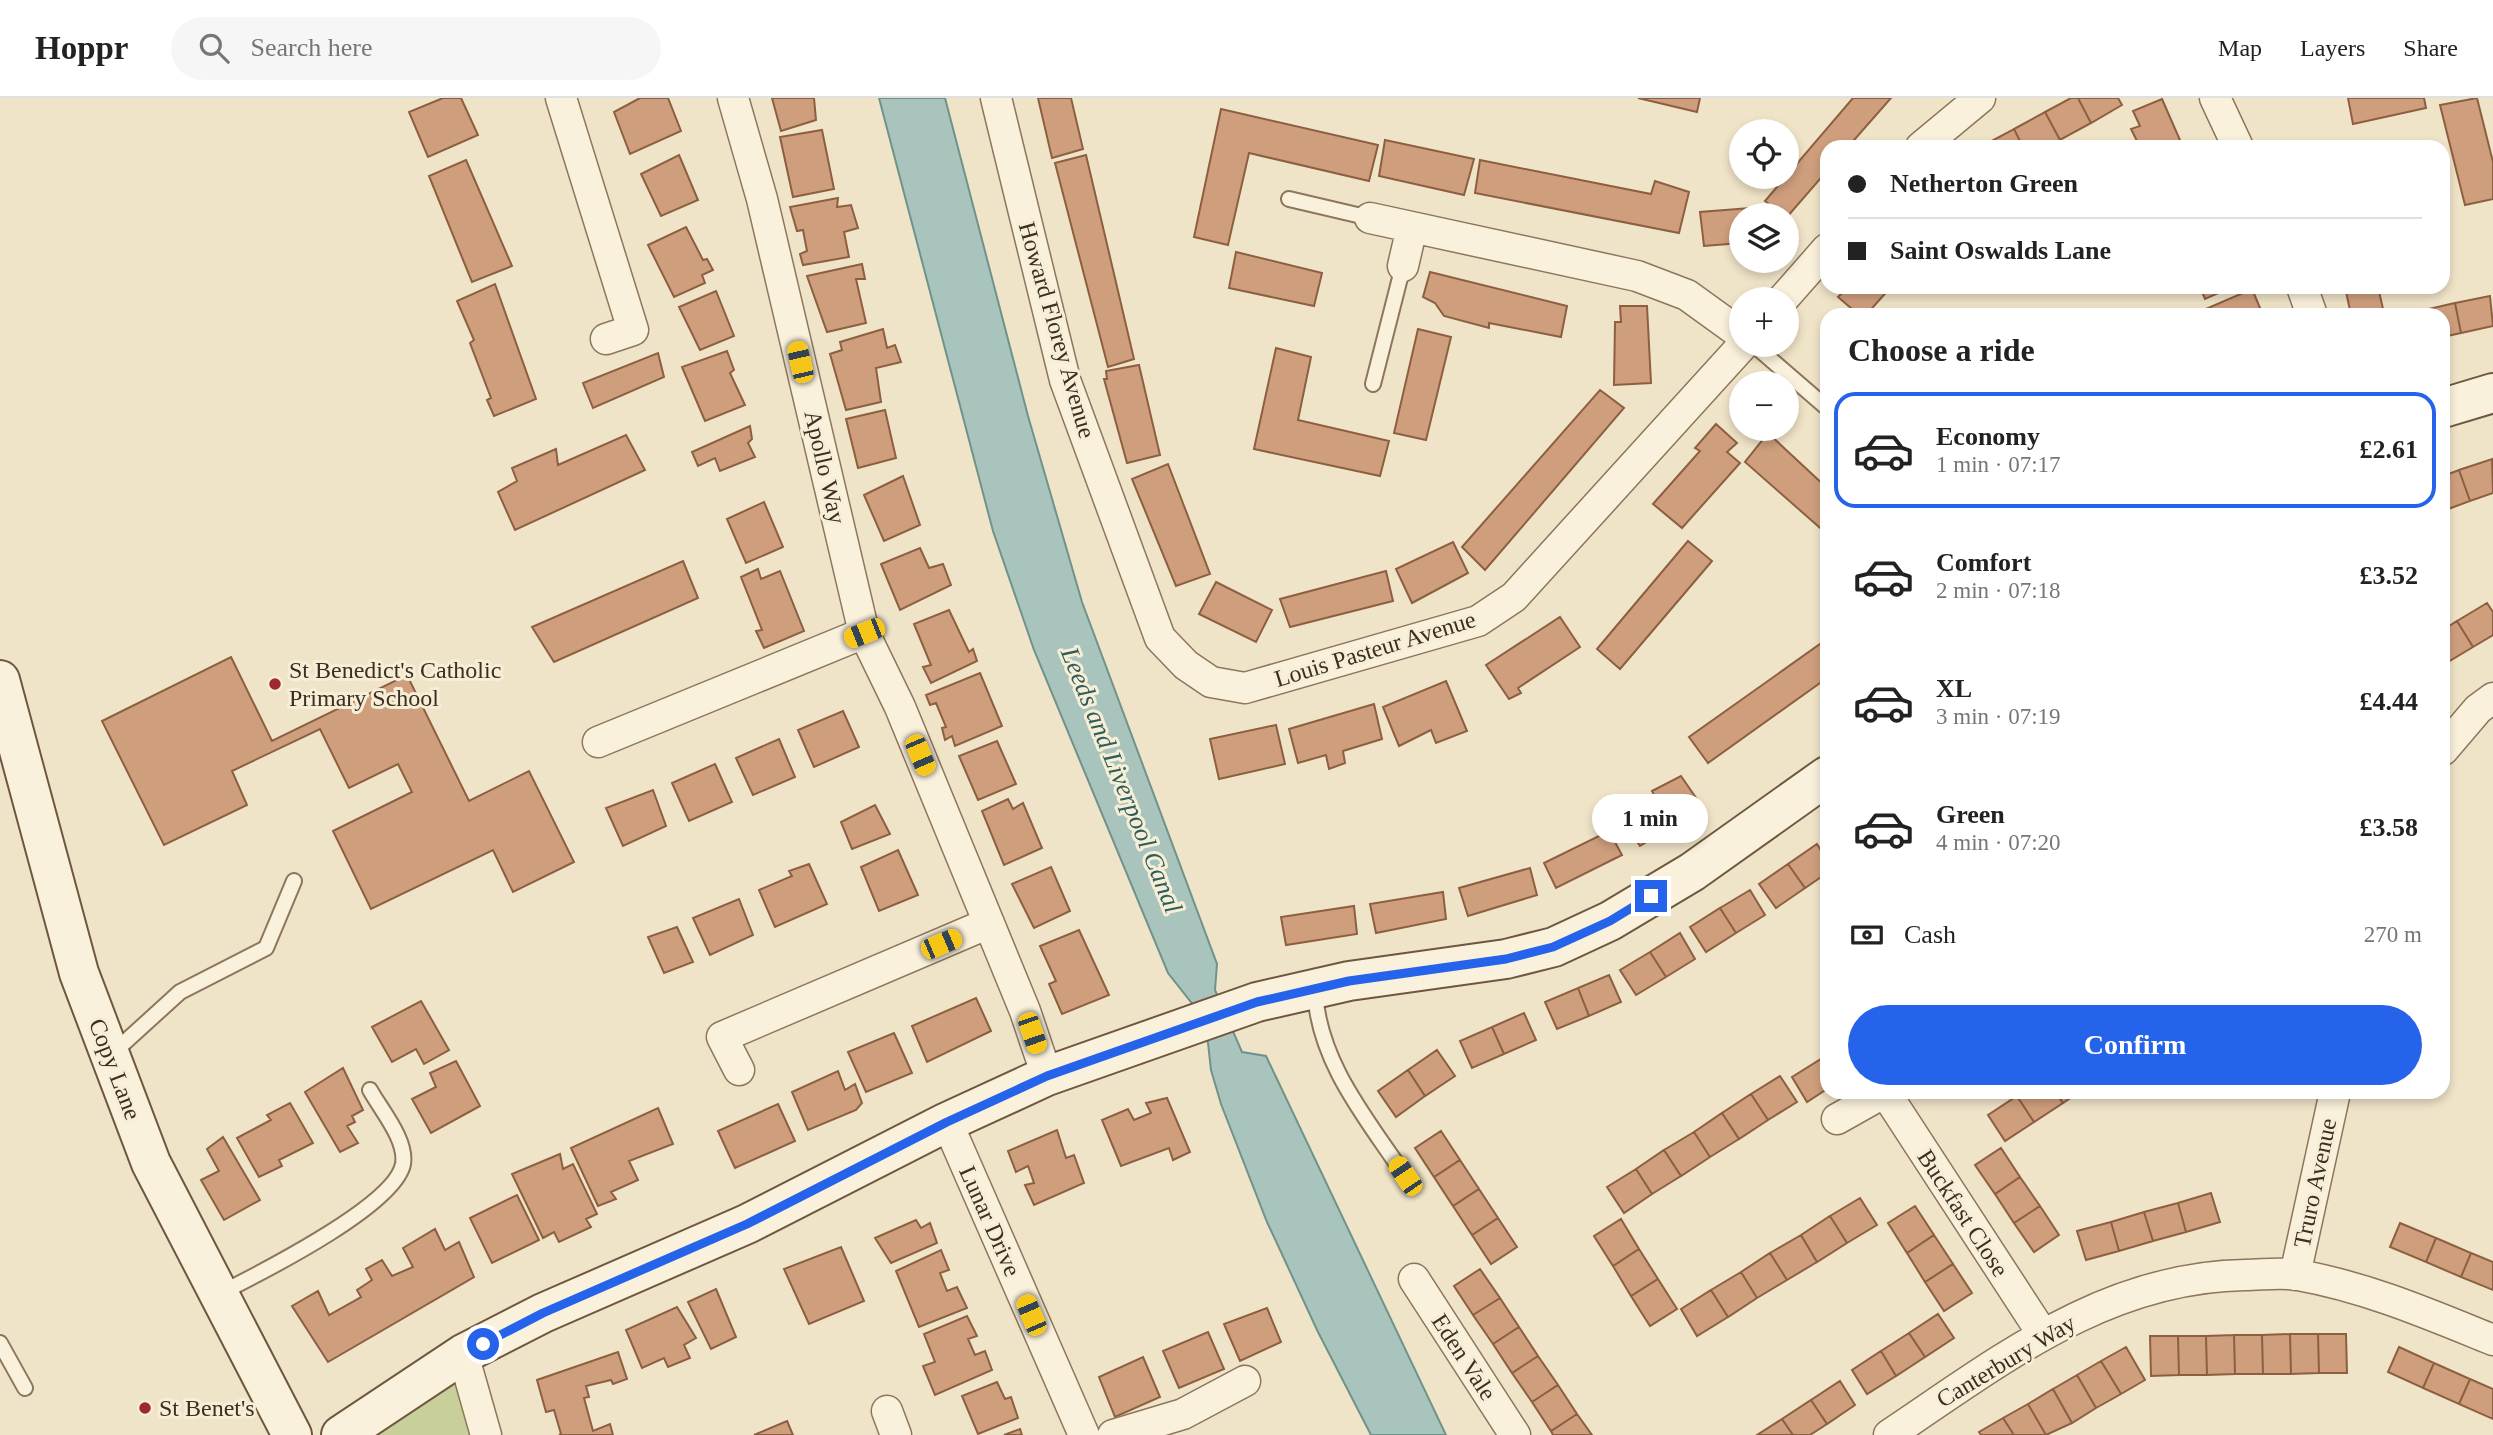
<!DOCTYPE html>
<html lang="en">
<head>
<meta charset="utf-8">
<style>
	:root { --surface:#fff; --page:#f6f6f6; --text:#222; --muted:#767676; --line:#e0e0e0; --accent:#2563eb }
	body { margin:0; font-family:"Times New Roman",serif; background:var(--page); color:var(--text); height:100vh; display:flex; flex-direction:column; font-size:26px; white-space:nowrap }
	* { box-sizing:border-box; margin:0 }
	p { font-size:23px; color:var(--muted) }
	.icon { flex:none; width:38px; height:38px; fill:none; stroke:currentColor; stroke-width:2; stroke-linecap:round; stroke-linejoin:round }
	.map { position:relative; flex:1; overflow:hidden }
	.side { position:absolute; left:1820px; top:210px; width:630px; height:791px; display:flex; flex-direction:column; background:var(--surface); border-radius:21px; box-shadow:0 4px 10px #0003 }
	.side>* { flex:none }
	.guide { position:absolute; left:1820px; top:42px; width:630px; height:154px; border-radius:21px; box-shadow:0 4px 10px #0003; display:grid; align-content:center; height:154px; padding:0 28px; background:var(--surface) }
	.controls { position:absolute; left:1729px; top:21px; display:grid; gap:14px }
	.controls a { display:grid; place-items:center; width:70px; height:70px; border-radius:50%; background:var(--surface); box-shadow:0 4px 10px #0003; font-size:35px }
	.end { position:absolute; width:32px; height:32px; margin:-16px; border:9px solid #2563eb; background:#fff; box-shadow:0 0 0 4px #fff }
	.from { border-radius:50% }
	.bubble { position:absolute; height:49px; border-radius:24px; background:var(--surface); box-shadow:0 4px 10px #0003; font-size:23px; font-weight:800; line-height:49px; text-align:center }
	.car { position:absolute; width:21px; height:42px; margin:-21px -10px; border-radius:9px; box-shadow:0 0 5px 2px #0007; background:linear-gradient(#f5c518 24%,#345 0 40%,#f5c518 0 76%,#345 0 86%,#f5c518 0) }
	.guide b { display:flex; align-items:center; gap:24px; height:66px; font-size:26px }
	.guide b+b { border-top:2px solid var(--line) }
	.guide i { width:18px; height:18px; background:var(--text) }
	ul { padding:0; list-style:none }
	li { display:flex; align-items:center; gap:21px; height:116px; margin:0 14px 10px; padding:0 14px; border:4px solid transparent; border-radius:21px }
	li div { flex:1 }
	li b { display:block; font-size:26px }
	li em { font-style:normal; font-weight:800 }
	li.active { border-color:var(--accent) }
	li>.icon { width:63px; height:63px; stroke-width:1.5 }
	h2 { padding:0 28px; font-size:32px; line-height:84px }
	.pay { display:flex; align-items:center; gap:18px; height:77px; padding:0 28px; font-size:26px }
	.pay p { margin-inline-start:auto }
	.button { display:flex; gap:14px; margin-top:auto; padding:14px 28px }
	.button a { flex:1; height:80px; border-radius:42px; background:var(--accent); color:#fff; font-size:28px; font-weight:800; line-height:80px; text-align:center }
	header { display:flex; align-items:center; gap:42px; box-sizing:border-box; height:98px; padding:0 35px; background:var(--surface); border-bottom:2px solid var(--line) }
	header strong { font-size:33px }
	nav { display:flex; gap:38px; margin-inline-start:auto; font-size:24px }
	.search { width:490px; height:63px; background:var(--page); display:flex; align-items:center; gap:18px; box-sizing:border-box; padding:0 24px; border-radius:38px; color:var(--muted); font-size:26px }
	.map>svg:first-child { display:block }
</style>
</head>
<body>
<header>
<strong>Hoppr</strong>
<div class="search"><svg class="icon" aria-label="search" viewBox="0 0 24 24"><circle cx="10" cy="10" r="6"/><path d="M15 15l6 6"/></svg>Search here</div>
<nav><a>Map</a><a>Layers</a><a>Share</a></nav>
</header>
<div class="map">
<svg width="2493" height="1337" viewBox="0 0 2493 1337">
	<rect width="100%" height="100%" fill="#f0e4c8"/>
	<path fill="#c9cf9b" d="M455,1284L474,1337H374Z"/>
	<path fill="#a9c4bc" stroke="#6f938a" stroke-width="2" d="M879,0H945L1028,318L1082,504L1217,866L1215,892L1242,954L1266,958L1446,1337H1371L1318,1234L1267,1124L1221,1006L1211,972L1208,945L1194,908L1168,875L1034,552L993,433Z"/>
	<path fill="#cf9f7d" stroke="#8d5f41" stroke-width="2" d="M443,0H461L478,37L428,59L409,14Z
		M640,0H668L681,33L630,56L614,14Z
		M772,0H814L816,22L781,33Z
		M1038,0H1071L1083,51L1052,60Z
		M1638,0H1700L1697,14Z
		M1853,0H1891L1848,49H1827V73L1787,119L1782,117L1765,103Z
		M2071,0H2078L2091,25L2060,42L2045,14Z
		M2078,0H2118L2122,7L2091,25Z
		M2348,0H2424L2426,10L2353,26Z
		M2477,0L2493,64V101L2465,107L2440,7Z
		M2162,1L2183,49H2140L2131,31L2140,28L2133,13Z
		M1221,11L1378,47L1369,83L1249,55L1228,147L1194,139Z
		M2045,14L2060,42L2046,49H2023L2014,31Z
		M2014,31L2023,49H1983L1982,48Z
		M822,32L834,91L793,99L780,39Z
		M1385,42L1474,61L1464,97L1379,78Z
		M679,57L698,102L661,118L641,76Z
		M1086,57L1134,261L1108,269L1055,65Z
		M466,62L512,168L472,184L429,78Z
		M1480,62L1651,96L1655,83L1689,94L1679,135L1475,95Z
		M838,100L837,109L851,107L858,130L844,134L849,159L803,167L800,156L807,153L803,132L797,133L790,109Z
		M1763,109L1764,117H1741V145L1704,148L1700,114Z
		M686,129L703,162L707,161L713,172L702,177L705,185L674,199L648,147Z
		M1236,154L1322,175L1314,208L1229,190Z
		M862,166L865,181H856L866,225L827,234L807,178Z
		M1430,174L1567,208L1561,239L1489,225V230L1444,218L1435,205L1423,199Z
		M495,186L536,301L494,318L487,302L491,300L470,245L474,242L457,203Z
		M1848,189H1891L1866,217H1859L1838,199Z
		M2200,189H2232L2205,201Z
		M2345,189H2378L2384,215L2351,217Z
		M2252,191L2263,217H2192Z
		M716,193L734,238L700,252L679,209Z
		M2490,198L2493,228L2461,235L2455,205Z
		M2455,205L2461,235L2443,239V217H2421L2420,213Z
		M1620,208H1647L1651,285L1614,287L1615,224H1621Z
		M883,231L887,250L895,247L901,264L876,270L881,304L846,312L830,256L842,252L840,244Z
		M1418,231L1451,239L1426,342L1394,335Z
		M1276,250L1311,259L1298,322L1389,343L1380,378L1254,351Z
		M727,253L734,272L730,275L745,307L705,323L682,269Z
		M658,255L664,279L593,310L583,285Z
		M1139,267L1160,357L1127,365L1104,281H1107L1106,273Z
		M1600,292L1624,310L1485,472L1462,449Z
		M885,312L896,360L858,370L846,321Z
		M1716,326L1737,345L1727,354L1740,365L1682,430L1653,406L1700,353L1695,350Z
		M750,328L752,341L748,345L755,359L720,373L715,360L698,368L692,354Z
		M1768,335L1827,390V436L1745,364Z
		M626,337L645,372L515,432L498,394L517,383L512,370L556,351L558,367Z
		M2492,361L2493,395L2470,403L2459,372Z
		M1168,366L1210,476L1176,488L1132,381Z
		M2459,372L2470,403L2443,413V378Z
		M903,378L920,427L884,443L864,397Z
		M764,404L783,449L746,465L727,421Z
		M1688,443L1712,463L1620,571L1597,551Z
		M1453,444L1468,475L1412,505L1396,471Z
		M920,450L929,470L943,466L951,487L900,512L881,466Z
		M683,463L698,500L554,564L532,529Z
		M758,471L761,481L780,473L804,533L764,550L756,533L762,532L741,479Z
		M1386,473L1393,503L1290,529L1280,501Z
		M1216,484L1272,512L1256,544L1199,516Z
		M2487,505L2493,514V537L2473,549L2457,523Z
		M949,512L969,554L973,551L977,563L931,585L923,569L931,567L914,526Z
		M1560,519L1580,549L1518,590L1521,595L1509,601L1486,567Z
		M2457,523L2473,549L2443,567V532Z
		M1827,541V580L1708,665L1689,639Z
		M231,559L272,643L407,577L469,703L529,673L574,764L513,794L493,752L371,811L333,733L412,694L398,666L349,690L320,631L232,673L247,707L164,747L102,623Z
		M980,575L1002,628L955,648L952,638L945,642L942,630L946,629L936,605L930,607L926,597Z
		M1446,583L1467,633L1436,645L1431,632L1399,648L1383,609Z
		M1374,606L1382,641L1343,653L1345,665L1329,671L1326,657L1298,665L1289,631Z
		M843,613L859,649L814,669L798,632Z
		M1276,627L1285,666L1219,681L1210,641Z
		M779,641L795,679L753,697L736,660Z
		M997,643L1016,686L978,702L959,658Z
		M715,666L732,704L689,723L672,685Z
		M1681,678L1703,710L1640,748L1624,724L1658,704L1652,693Z
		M653,692L666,728L623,748L606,710Z
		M1008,701L1013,711L1023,705L1042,750L1004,767L982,713Z
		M875,707L890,736L852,751L841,724Z
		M1609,733L1622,757L1556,790L1544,765Z
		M1817,746L1827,762V775L1805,790L1788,766Z
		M898,752L918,797L879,813L861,769Z
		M809,766L827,806L775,829L759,792L792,778L789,773Z
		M1788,766L1805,790L1776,810L1759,786Z
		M1051,769L1070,813L1034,830L1012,786Z
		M1530,770L1537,797L1468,818L1459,790Z
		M1750,792L1765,817L1736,835L1720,810Z
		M1443,794L1446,821L1376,835L1370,806Z
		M739,801L753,837L710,857L693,820Z
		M1354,808L1357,836L1286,847L1281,819Z
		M1720,810L1736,835L1706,854L1690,829Z
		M677,829L693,864L664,875L648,839Z
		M1079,832L1109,897L1062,916L1049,886L1056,883L1040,848Z
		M1680,835L1695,861L1666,879L1650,854Z
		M1650,854L1666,879L1636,897L1620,872Z
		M1609,877L1621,904L1589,918L1578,890Z
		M1578,890L1589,918L1557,931L1545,904Z
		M976,900L991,933L927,964L912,928Z
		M421,903L449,952L424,966L416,951L392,964L372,929Z
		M1524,915L1536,942L1504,956L1492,929Z
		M1492,929L1504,956L1472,970L1460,943Z
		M894,935L912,975L866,994L848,954Z
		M1437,952L1455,978L1425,998L1408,972Z
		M1821,961L1827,971V991L1807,1004L1792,979Z
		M456,963L480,1008L431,1035L412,1001L436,989L430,975Z
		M343,970L363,1012L352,1018L355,1024L347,1028L358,1045L340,1054L305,994Z
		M1408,972L1425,998L1396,1019L1378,993Z
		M838,973L845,992L855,986L862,1005L856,1012L808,1032L792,994Z
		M1780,978L1797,1004L1768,1022L1751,996Z
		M2024,994H2055L2063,1005L2034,1024L2017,998Z
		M2055,994H2079L2063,1005Z
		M1751,996L1768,1022L1739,1041L1722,1015Z
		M2017,998L2034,1024L2005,1043L1988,1017Z
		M1167,1000L1190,1054L1173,1062L1169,1050L1121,1068L1102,1022L1128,1011L1134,1022L1151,1015L1146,1005Z
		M290,1005L313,1045L279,1062L282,1068L259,1079L237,1040L271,1022L267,1017Z
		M778,1006L795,1043L735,1070L718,1033Z
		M658,1010L673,1046L629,1063L638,1082L611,1094L616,1101L598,1108L571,1050Z
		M1722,1015L1739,1041L1710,1059L1694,1034Z
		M1057,1032L1066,1060L1074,1057L1084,1085L1034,1107L1025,1087L1034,1085L1028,1068L1016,1074L1008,1053Z
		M1441,1033L1460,1062L1434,1079L1415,1050Z
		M1694,1034L1710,1059L1681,1078L1664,1052Z
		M223,1039L260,1102L224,1122L201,1082L219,1073L207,1051Z
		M2001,1050L2020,1079L1995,1096L1975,1067Z
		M1664,1052L1681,1078L1652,1096L1636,1071Z
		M560,1056L563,1071L573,1066L597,1116L586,1121L591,1129L559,1144L554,1134L543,1140L512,1076Z
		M1460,1062L1479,1091L1453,1108L1434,1079Z
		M1636,1071L1652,1096L1624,1115L1607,1089Z
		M2020,1079L2040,1108L2014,1125L1995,1096Z
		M1479,1091L1498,1120L1472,1137L1453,1108Z
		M2211,1095L2220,1124L2186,1134L2178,1105Z
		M517,1097L539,1142L492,1165L470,1120Z
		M1860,1100L1877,1127L1847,1145L1830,1118Z
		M2178,1105L2186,1134L2153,1143L2144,1114Z
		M1915,1108L1934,1137L1907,1155L1888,1125Z
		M2040,1108L2059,1137L2034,1154L2014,1125Z
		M2144,1114L2153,1143L2119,1153L2111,1124Z
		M1830,1118L1847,1145L1817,1164L1801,1137Z
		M1498,1120L1517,1149L1491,1166L1472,1137Z
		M1621,1121L1639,1151L1613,1168L1594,1138Z
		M916,1122L921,1130L930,1125L937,1145L891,1165L875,1140Z
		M2111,1124L2119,1153L2086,1162L2077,1133Z
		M2400,1125L2436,1140L2426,1164L2390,1149Z
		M435,1131L445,1152L459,1144L474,1179L328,1264L292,1208L318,1193L329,1217L361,1199L357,1192L372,1182L366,1171L382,1162L392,1178L413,1169L403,1150Z
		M1801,1137L1817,1164L1787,1182L1770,1155Z
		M1934,1137L1953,1166L1925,1184L1907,1155Z
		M2436,1140L2471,1155L2461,1179L2426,1164Z
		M841,1149L864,1203L809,1226L784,1171Z
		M1639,1151L1658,1181L1631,1198L1613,1168Z
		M941,1152L949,1172L940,1175L947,1193L957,1189L967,1210L919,1229L896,1173Z
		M1770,1155L1787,1182L1757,1200L1741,1174Z
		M2471,1155L2493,1164V1192L2461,1179Z
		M1953,1166L1972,1195L1944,1213L1925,1184Z
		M1480,1171L1500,1200L1473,1217L1454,1188Z
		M1741,1174L1757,1200L1728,1219L1711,1192Z
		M1658,1181L1677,1211L1650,1228L1631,1198Z
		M716,1191L736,1239L711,1251L688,1204Z
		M1711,1192L1728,1219L1697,1238L1681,1211Z
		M1500,1200L1519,1229L1493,1246L1473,1217Z
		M677,1209L696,1240L684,1247L690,1260L668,1269L664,1260L642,1270L626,1232Z
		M1267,1210L1281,1244L1240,1263L1224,1226Z
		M1938,1216L1954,1240L1925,1259L1909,1235Z
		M967,1218L977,1238L968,1241L975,1257L985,1253L992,1272L935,1297L923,1268L935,1264L924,1236Z
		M1519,1229L1538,1258L1512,1275L1493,1246Z
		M1208,1234L1224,1271L1179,1290L1163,1253Z
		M1909,1235L1925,1259L1896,1278L1881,1253Z
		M2290,1236H2318L2319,1275L2291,1276Z
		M2290,1236L2291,1276H2263L2262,1237Z
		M2318,1236H2346L2347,1275H2319Z
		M2234,1237H2262L2263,1276H2235Z
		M2234,1237L2235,1276L2207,1277L2206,1238Z
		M2150,1238H2178L2179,1277L2151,1278Z
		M2178,1238H2206L2207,1277H2179Z
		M2126,1249L2145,1282L2121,1296L2101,1263Z
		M2399,1249L2434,1265L2423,1290L2388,1274Z
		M1881,1253L1896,1278L1867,1296L1852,1272Z
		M618,1254L627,1281L613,1286L611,1282L586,1288L589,1299L584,1300L593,1333L610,1326L613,1337H559L561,1336L554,1312L546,1314L537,1282Z
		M1538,1258L1558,1287L1532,1304L1512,1275Z
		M1143,1259L1160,1299L1115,1319L1099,1279Z
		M2101,1263L2121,1296L2096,1310L2077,1277Z
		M2434,1265L2470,1281L2459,1306L2423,1290Z
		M2077,1277L2096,1310L2072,1325L2053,1291Z
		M2470,1281L2493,1291V1321L2459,1306Z
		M1840,1283L1855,1307L1827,1326L1811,1302Z
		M997,1284L1005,1301L1011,1299L1018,1320L978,1336L962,1298Z
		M1558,1287L1577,1316L1551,1333L1532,1304Z
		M2053,1291L2072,1325L2046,1337L2028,1306Z
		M1811,1302L1827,1326L1810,1337H1793L1782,1321Z
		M2028,1306L2046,1337H2014L2003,1320Z
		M1577,1316L1592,1337H1553L1551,1333Z
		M2003,1320L2014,1337H1981L1979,1334Z
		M1782,1321L1793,1337H1757Z
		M787,1323L793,1337H754Z
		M1020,1331L1022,1337H1004Z"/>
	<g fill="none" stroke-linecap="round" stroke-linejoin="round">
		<defs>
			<path id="lane" d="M1289,101L1370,120
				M1754,247L1827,310
				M1373,286L1403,168
				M1315,894C1319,965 1367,1021 1405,1078
				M114,954L180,894L266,850L294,783
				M221,1195C260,1175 395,1108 403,1066C407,1042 381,1012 370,992
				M0,1245L25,1290"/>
			<path id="street" d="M561,0L633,232L606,241
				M733,0L762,101L864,535L900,609L1025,913L1047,978
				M996,0L1065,282L1160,540L1186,567L1211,584L1245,590L1478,523L1514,499L1743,247
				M2215,0L2238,49
				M1921,49L1980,0
				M1370,120L1637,178L1687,197L1741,236
				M1403,168L1412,129
				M2302,189L2312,217
				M1783,201L1827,151
				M598,644L864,535
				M2443,652L2478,611L2493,600
				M739,972L722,939L989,825
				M1885,994L2042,1235
				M1837,1021L1885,994
				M947,1024L1084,1337
				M2295,1177L2335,994
				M1414,1181L1515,1337
				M463,1256L486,1337
				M887,1313L896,1337
				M1113,1337L1183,1316L1245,1283
				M1889,1337C2000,1263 2105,1179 2245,1177C2262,1177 2281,1174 2298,1177C2366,1189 2429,1216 2493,1242"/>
			<path id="secondary" d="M2443,310L2493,295
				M0,582L79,875L151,1065L292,1337
				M341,1337L463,1256L543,1215L747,1126L947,1024L1047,978L1257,904L1349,883L1506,861L1554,849L1610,823L1692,774L1827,678"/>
		</defs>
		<use href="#lane" stroke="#8d765c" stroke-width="18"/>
		<use href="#street" stroke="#8d765c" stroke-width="33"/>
		<use href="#secondary" stroke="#6f573f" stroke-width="42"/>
		<use href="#lane" stroke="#faf1dc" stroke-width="14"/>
		<use href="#street" stroke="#faf1dc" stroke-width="30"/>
		<use href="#secondary" stroke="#faf1dc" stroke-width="38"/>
	</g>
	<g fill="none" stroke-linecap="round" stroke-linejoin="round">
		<path stroke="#2563eb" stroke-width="9" d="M483,1246L543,1215L747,1126L947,1024L1047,978L1257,904L1349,883L1506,861L1553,849L1610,823L1651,798"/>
	</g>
	<g fill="#9e2a2b" stroke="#f7eed8" stroke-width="2.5">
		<circle cx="275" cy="586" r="7"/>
		<circle cx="145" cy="1310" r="7"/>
	</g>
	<g text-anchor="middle" stroke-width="6" stroke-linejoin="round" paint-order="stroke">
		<g font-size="24" fill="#3d2e20" stroke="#f7eed8">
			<text transform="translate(1057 232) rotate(74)" y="8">Howard Florey Avenue</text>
			<text transform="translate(825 369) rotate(77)" y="8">Apollo Way</text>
			<text transform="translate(1375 551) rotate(-17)" y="8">Louis Pasteur Avenue</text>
			<text transform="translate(115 971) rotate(69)" y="8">Copy Lane</text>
			<text transform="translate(2315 1085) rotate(-78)" y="8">Truro Avenue</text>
			<text transform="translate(1963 1115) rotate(57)" y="8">Buckfast Close</text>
			<text transform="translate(990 1123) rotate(66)" y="8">Lunar Drive</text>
			<text transform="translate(1464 1259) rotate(57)" y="8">Eden Vale</text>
			<text transform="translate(2006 1263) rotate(-31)" y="8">Canterbury Way</text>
		</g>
		<g font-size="24" fill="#3d2e20" stroke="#f7eed8" text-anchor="start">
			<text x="289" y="580">St Benedict's Catholic<tspan x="289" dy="28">Primary School</tspan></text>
			<text x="159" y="1318">St Benet's</text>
		</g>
		<g font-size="26" font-style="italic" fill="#2f5d5a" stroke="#f7eed8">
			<text transform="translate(1122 682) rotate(68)" y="9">Leeds and Liverpool Canal</text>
		</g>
	</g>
</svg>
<div class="controls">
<a><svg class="icon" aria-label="locate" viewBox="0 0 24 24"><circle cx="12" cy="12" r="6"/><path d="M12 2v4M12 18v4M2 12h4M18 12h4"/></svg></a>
<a><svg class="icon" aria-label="layers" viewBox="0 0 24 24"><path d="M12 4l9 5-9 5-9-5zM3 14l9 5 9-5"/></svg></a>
<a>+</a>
<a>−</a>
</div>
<i class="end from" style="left:483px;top:1246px"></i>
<i class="end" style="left:1651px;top:798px"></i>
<div class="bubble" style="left:1592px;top:696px;width:116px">1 min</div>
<i class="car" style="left:800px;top:264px;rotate:347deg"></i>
<i class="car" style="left:864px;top:535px;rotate:248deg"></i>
<i class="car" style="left:920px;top:657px;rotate:157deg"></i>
<i class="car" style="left:941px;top:846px;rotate:67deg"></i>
<i class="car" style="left:1032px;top:935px;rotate:161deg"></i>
<i class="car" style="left:1405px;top:1078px;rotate:326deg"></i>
<i class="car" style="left:1031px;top:1217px;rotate:337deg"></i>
<div class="guide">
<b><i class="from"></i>Netherton Green</b>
<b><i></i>Saint Oswalds Lane</b>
</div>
<section class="side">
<h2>Choose a ride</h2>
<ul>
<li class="active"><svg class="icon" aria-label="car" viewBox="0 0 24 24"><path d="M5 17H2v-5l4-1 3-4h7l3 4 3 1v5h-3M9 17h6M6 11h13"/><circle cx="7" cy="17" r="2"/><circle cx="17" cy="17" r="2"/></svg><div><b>Economy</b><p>1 min · 07:17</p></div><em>£2.61</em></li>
<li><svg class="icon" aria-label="car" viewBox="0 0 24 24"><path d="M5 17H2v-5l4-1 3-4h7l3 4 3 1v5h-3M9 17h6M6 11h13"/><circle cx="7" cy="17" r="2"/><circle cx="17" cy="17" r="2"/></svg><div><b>Comfort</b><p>2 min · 07:18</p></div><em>£3.52</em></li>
<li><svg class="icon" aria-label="car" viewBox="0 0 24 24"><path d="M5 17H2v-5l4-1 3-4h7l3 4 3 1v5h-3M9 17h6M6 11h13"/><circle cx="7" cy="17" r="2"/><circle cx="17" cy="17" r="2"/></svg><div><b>XL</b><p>3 min · 07:19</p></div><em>£4.44</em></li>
<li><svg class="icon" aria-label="car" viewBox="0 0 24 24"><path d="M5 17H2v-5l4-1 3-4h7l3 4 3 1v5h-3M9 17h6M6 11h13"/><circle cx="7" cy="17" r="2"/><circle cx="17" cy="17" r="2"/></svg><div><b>Green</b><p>4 min · 07:20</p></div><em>£3.58</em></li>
</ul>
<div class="pay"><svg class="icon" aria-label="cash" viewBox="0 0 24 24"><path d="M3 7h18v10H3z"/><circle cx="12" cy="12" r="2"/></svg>Cash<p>270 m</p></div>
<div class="button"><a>Confirm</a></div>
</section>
</div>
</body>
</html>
